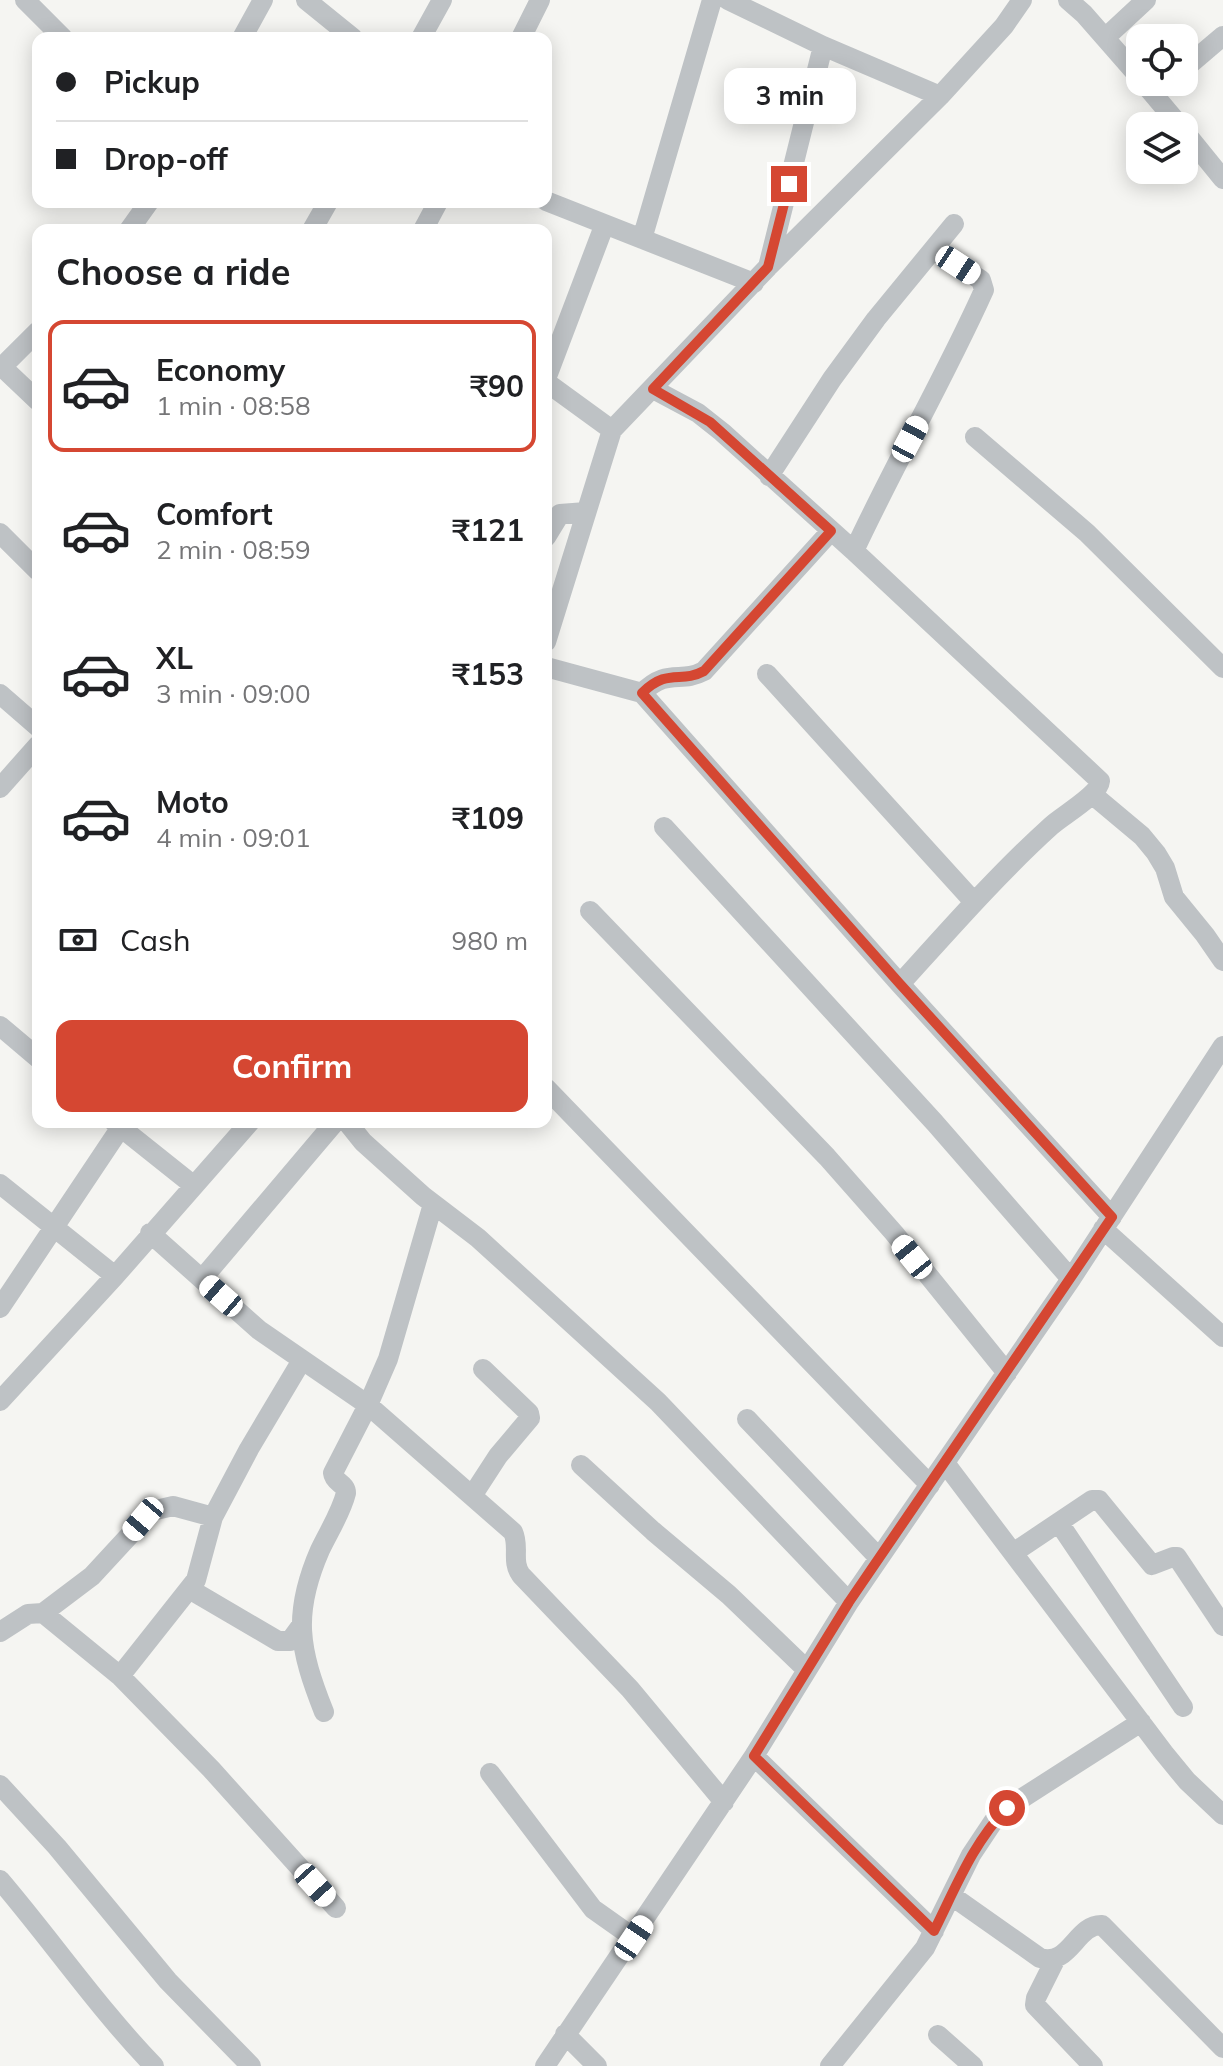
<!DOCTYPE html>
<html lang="en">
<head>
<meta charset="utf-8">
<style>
	:root { --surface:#fff; --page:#f6f6f6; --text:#202124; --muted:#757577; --line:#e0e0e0; --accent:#d54732 }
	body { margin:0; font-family:Mulish,sans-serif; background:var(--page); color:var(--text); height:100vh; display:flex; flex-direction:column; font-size:30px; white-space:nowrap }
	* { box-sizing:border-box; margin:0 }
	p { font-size:26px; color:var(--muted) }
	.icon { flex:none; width:44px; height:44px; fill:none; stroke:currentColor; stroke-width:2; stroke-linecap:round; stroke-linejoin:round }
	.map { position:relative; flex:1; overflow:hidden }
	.side { position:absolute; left:32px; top:224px; width:520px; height:904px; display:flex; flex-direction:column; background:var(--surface); border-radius:16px; box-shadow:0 4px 20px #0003 }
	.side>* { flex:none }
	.top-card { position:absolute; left:32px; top:32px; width:520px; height:176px; border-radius:16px; box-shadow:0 4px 20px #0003; display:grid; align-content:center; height:176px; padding:0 24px; background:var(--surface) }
	.controls { position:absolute; left:1126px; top:24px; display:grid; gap:16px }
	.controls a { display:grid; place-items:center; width:72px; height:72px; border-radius:16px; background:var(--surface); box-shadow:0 4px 20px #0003; font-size:40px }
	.end { position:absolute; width:36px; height:36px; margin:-18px; border:10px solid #d54732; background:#fff; box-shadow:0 0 0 4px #fff }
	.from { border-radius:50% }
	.bubble { position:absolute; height:56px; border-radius:16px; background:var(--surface); box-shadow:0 4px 20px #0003; font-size:26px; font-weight:700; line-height:56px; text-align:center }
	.car { position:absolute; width:24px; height:48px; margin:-24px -12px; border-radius:10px; box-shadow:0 0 6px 2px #0007; background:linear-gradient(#fff 24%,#345 0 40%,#fff 0 76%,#345 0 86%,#fff 0) }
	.top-card b { display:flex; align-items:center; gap:28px; height:76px; font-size:30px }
	.top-card b+b { border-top:2px solid var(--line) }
	.top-card i { width:20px; height:20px; background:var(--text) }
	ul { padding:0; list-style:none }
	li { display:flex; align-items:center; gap:24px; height:132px; margin:0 16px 12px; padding:0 8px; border:4px solid transparent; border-radius:16px }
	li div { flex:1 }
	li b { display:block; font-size:30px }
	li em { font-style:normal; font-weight:700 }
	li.active { border-color:var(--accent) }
	li>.icon { width:72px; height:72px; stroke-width:1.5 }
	h2 { padding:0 24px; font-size:36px; line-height:96px }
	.pay { display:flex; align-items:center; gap:20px; height:88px; padding:0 24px; font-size:30px }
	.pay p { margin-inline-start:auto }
	.primary-button { display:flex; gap:16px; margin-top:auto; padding:16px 24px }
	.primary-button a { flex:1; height:92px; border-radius:16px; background:var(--accent); color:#fff; font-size:32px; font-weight:700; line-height:92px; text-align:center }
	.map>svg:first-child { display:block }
</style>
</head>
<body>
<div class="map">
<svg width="1223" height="2066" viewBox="0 0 1223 2066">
	<rect width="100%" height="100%" fill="#f5f5f2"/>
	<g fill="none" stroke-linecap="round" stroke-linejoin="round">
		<path stroke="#bec2c5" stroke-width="20" d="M25,0L63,38
			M306,0L353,38
			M728,0L823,46L940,96
			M1068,0L1084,14L1140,78
			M242,38L263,0
			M421,38L442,0
			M521,38L540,0
			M1105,38L1146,0
			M1184,69L1223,36
			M1143,82L1180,126
			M1184,131L1223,179
			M546,201L754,283
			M129,230L149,202
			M312,230L328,202
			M423,230L438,202
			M642,239L712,0
			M768,267L823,46
			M0,365L38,401
			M2,367L38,331
			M546,379L604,226
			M546,382L612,430
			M653,389L698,413L722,432L854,551L1100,781C1099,795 1063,815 1051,826C997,875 949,930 900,984
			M975,437L1087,533L1223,668
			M769,476L832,379L876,319L954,224
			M0,533L38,571
			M546,537L560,514L586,512
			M854,551C895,463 944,379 984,290L981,280L934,250
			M546,642L612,430L768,267L940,96L1004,26L1022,0
			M546,667L642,693L900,984L1112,1217
			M767,674L974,902
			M642,693C668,667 680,684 704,671L831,531
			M0,694L38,727
			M0,788L38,745
			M1093,795L1142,836L1156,853L1165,868L1174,897L1205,935L1223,961
			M664,827L935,1123L1071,1279
			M590,911L827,1157L894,1233L1007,1373
			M0,1026L38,1058
			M546,1088L930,1485
			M114,1122L193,1185
			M347,1122L363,1142L423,1196L478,1238L658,1402L849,1602
			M0,1184L115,1276
			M1103,1229L1223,1337
			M150,1233L259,1330L368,1405L513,1532C520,1547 511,1561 521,1575L630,1689L724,1802
			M202,1279L335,1122
			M0,1308L121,1127
			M0,1401L115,1276L250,1122
			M747,1419L879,1558
			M945,1463L1164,1753L1187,1781L1223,1815
			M581,1465L653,1531L729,1595L806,1669
			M472,1496L498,1456L530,1418L529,1413L483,1369
			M1059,1523L1183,1707
			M1013,1553L1092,1500H1099L1152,1565L1173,1557H1177L1223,1626
			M191,1590L278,1641H290L301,1626
			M43,1613L92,1576L152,1511L173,1506L213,1517
			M0,1632L28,1614L43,1613L120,1676L196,1580L213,1517L249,1449L302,1360
			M120,1676L211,1769L336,1908
			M324,1712C299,1649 292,1614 320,1550C329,1531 341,1513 346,1493C346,1483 334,1483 333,1473L368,1405L388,1359L433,1204
			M754,1756L934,1931
			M490,1773L593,1909L634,1938
			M0,1785L57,1847L168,1981L251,2066
			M0,1880C52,1941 98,2008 154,2066
			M952,1896L1040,1958C1070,1967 1076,1924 1102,1925L1223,2048
			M1055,1960L1036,1998L1035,2005L1093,2066
			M565,2034L597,2066
			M938,2035L973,2066
			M545,2066L754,1756L849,1602L1071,1279L1223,1046
			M830,2066L925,1948L971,1855L993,1822L1024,1797L1141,1722"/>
	</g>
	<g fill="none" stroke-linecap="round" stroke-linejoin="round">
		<path stroke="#d54732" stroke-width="10" d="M789,184L768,267L653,389L710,422L831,531L704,671C680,684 669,667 642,693L900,984L1112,1217L849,1602L754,1756L934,1931C956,1887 973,1843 1007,1808"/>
	</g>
</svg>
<div class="controls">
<a><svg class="icon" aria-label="locate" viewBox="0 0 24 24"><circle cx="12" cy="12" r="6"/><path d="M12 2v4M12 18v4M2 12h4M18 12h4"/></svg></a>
<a><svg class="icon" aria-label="layers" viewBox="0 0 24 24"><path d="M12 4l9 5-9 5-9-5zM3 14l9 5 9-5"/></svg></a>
</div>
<i class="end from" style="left:1007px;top:1808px"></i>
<i class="end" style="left:789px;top:184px"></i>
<div class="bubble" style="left:724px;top:68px;width:132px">3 min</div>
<i class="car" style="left:958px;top:265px;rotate:123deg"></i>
<i class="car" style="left:910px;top:439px;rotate:28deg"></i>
<i class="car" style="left:912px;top:1257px;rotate:321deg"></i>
<i class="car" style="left:221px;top:1296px;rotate:311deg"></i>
<i class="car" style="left:143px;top:1519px;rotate:220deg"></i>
<i class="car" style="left:315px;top:1885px;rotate:138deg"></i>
<i class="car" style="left:634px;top:1938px;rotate:34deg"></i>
<div class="top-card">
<b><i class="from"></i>Pickup</b>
<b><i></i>Drop-off</b>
</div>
<section class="side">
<h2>Choose a ride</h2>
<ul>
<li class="active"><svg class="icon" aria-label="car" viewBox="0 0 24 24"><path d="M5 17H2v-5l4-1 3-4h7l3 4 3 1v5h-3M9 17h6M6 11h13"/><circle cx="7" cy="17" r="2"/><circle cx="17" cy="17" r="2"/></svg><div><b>Economy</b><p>1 min · 08:58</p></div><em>₹90</em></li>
<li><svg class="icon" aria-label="car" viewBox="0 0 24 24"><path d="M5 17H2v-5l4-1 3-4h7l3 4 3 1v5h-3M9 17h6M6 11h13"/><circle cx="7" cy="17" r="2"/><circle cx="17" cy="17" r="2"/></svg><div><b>Comfort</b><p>2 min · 08:59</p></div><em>₹121</em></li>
<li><svg class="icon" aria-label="car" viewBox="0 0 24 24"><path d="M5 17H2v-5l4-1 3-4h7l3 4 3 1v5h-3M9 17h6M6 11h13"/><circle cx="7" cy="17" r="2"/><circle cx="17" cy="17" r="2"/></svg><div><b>XL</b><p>3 min · 09:00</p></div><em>₹153</em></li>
<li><svg class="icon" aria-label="car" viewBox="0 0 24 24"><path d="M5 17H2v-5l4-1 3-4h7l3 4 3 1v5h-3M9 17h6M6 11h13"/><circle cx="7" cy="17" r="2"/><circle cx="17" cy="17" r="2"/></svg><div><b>Moto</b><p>4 min · 09:01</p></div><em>₹109</em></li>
</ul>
<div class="pay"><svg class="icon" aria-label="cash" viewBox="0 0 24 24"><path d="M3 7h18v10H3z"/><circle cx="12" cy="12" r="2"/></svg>Cash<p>980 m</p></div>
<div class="primary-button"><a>Confirm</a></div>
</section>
</div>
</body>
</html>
